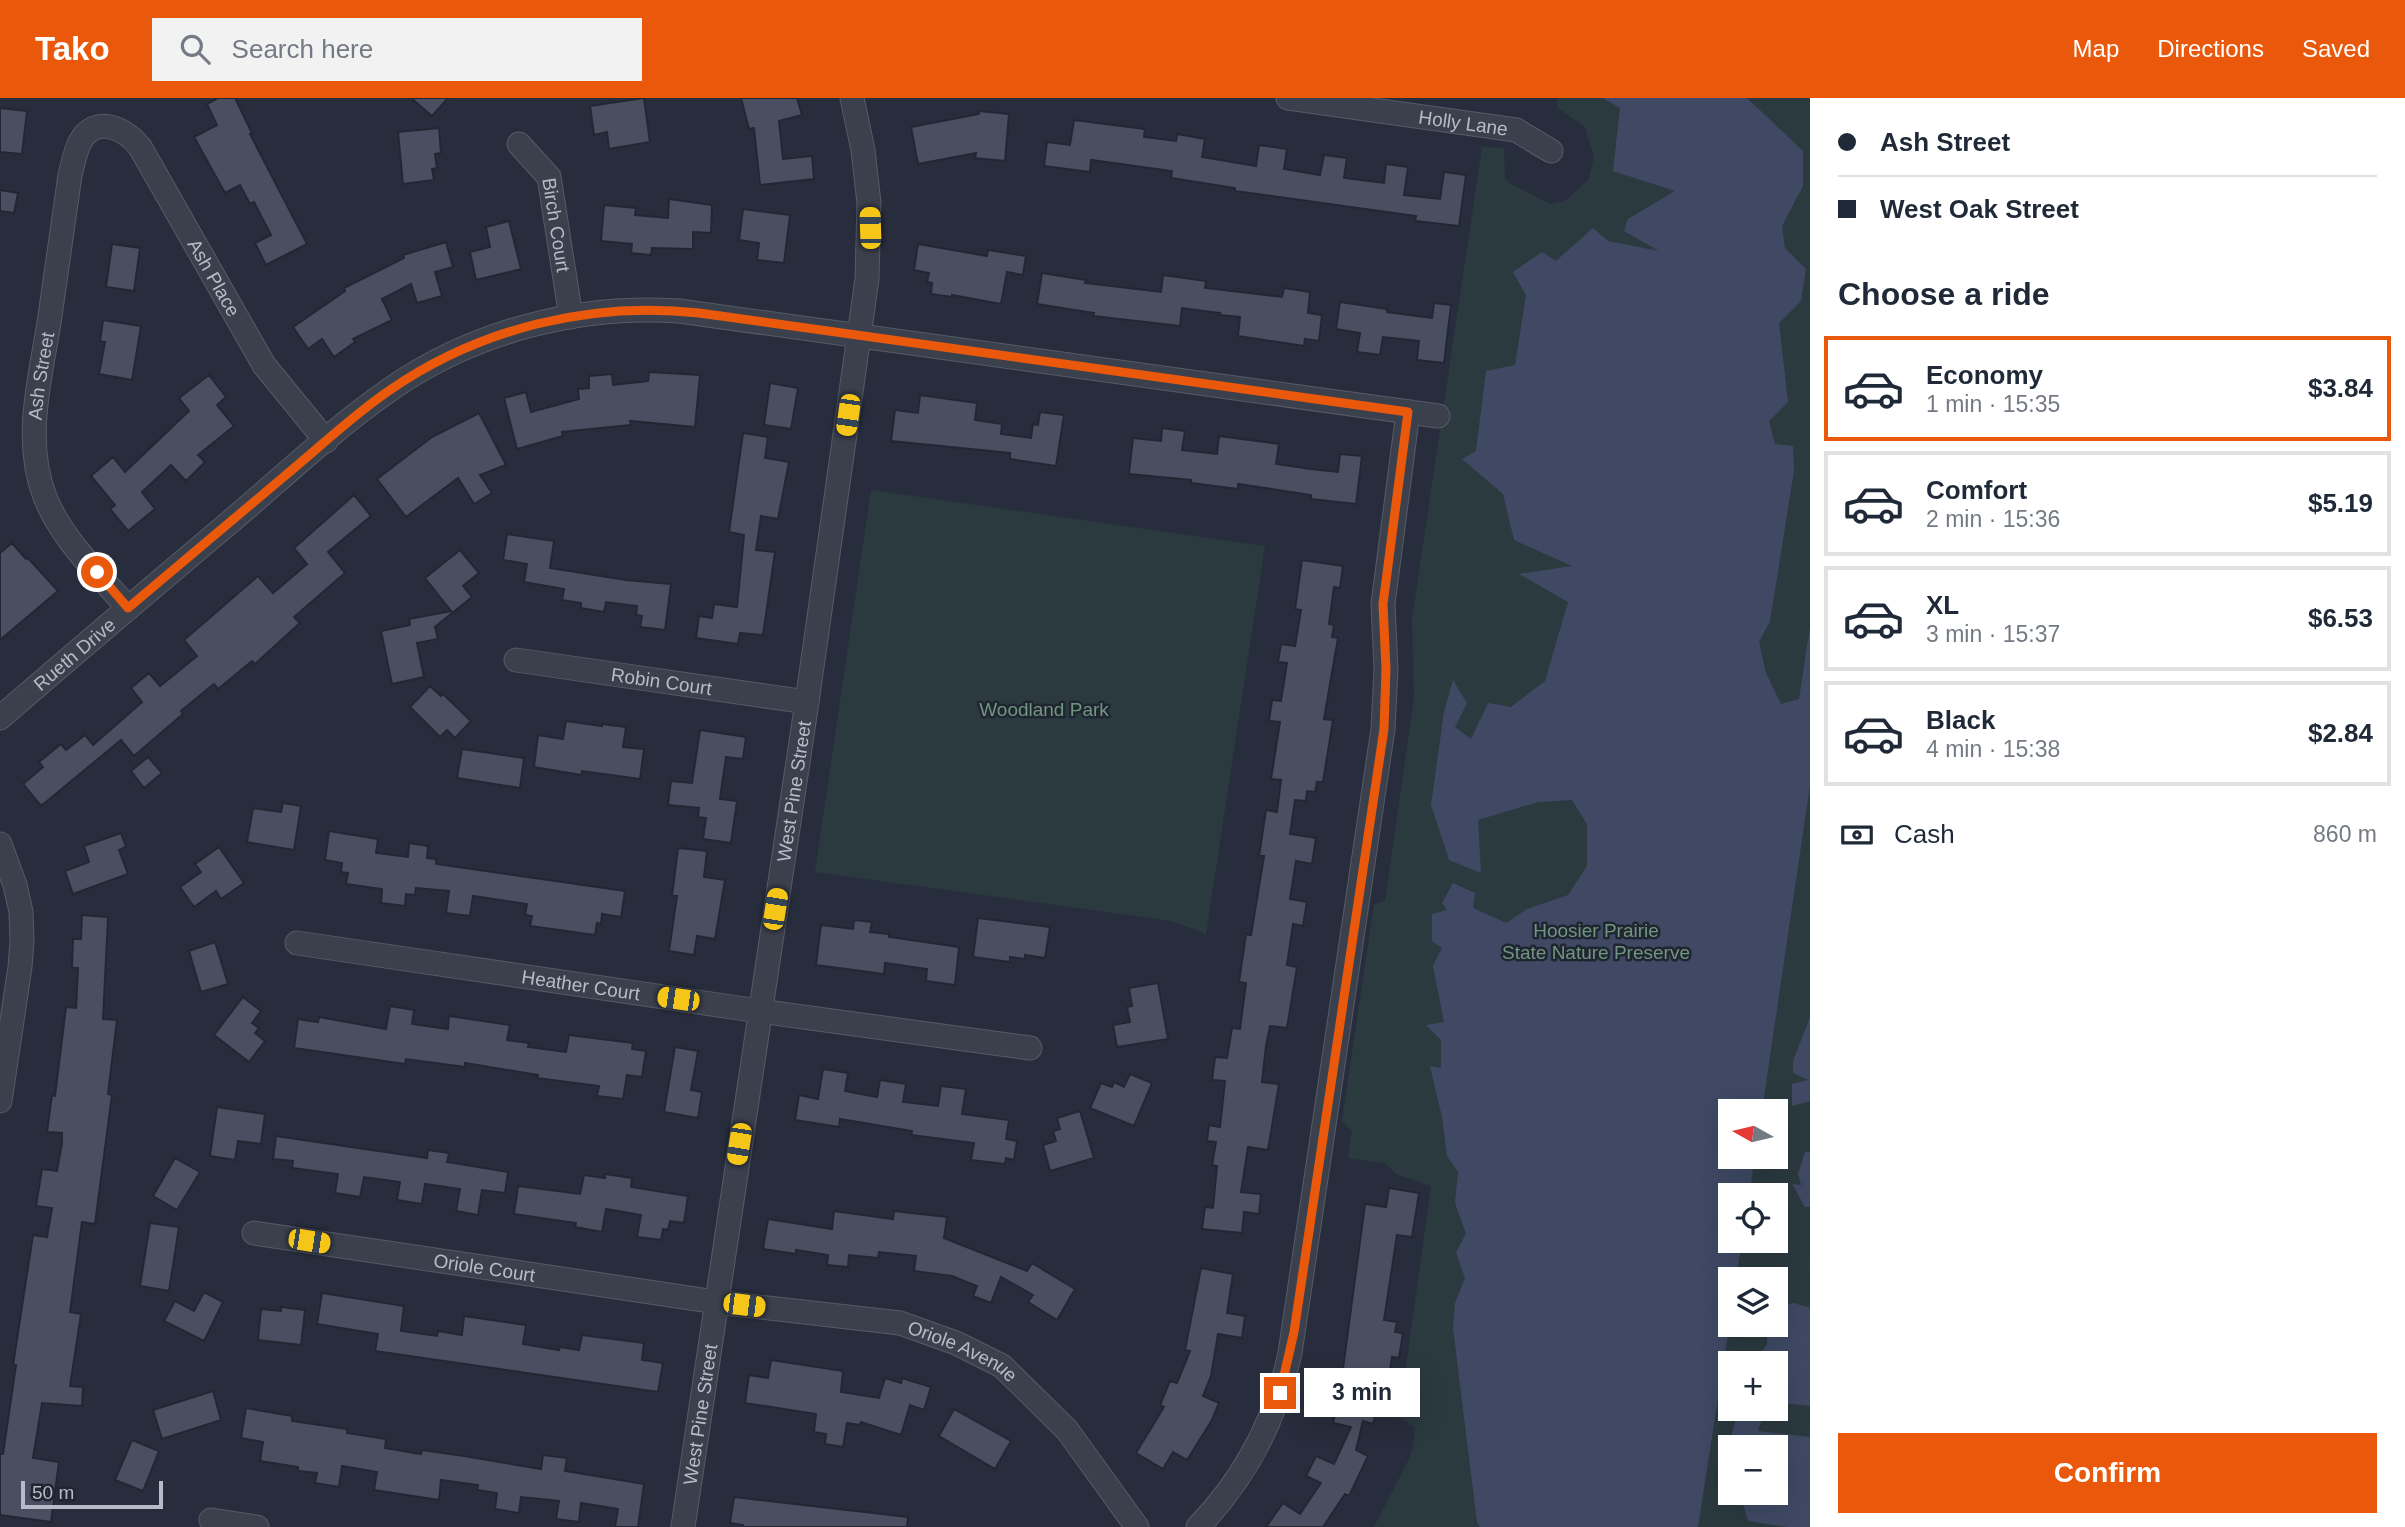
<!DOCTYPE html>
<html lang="en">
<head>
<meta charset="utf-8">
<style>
	:root { --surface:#fff; --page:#f2f2f3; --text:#1f2937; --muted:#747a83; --line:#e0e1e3; --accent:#ea580c }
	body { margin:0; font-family:Helvetica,sans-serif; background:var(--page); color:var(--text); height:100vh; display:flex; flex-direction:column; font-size:26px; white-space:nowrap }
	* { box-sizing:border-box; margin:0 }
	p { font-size:23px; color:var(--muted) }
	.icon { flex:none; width:38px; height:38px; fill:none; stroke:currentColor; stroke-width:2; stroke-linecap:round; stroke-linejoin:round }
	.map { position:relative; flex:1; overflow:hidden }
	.panel { display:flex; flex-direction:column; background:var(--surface); width:595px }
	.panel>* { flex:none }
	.guide { display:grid; align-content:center; height:154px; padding:0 28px; background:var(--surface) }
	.needle { width:46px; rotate:278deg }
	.tools { position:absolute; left:1718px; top:1001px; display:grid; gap:14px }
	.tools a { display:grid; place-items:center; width:70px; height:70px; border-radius:0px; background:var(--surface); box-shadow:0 7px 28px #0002; font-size:35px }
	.scale { position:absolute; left:21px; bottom:18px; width:142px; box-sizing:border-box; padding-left:7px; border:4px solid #b7bbc8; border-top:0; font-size:19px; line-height:24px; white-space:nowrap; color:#b7bbc8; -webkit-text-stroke:5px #202532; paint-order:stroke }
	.end { position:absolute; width:32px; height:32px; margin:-16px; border:9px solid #ea580c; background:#fff; box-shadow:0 0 0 4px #fff }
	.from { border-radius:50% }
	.bubble { position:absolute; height:49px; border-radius:0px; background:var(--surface); box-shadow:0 7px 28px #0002; font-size:23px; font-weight:600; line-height:49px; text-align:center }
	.car { position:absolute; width:21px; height:42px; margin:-21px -10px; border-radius:9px; box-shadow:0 0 5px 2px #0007; background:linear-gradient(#f5c518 24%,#345 0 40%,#f5c518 0 76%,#345 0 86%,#f5c518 0) }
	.guide b { display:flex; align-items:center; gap:24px; height:66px; font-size:26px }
	.guide b+b { border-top:2px solid var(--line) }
	.guide i { width:18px; height:18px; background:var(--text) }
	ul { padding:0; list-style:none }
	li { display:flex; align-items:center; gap:21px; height:105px; margin:0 14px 10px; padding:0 14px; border:4px solid var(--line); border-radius:0px }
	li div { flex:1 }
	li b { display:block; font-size:26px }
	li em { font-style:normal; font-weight:600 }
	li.current { border-color:var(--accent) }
	li>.icon { width:63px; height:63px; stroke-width:1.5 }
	h2 { padding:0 28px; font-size:32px; line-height:84px }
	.pay { display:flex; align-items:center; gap:18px; height:77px; padding:0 28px; font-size:26px }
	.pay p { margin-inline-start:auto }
	.primary-button { display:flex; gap:14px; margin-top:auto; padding:14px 28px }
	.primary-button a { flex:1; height:80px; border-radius:0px; background:var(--accent); color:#fff; font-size:28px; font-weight:600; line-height:80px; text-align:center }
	header { display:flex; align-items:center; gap:42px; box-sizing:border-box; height:98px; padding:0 35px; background:var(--accent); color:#fff }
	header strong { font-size:33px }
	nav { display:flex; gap:38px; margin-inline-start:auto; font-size:24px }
	.search { width:490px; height:63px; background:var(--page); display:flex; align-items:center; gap:18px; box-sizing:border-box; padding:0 24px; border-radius:0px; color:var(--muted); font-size:26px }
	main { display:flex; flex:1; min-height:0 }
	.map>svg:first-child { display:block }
</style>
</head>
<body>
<header>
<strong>Tako</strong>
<div class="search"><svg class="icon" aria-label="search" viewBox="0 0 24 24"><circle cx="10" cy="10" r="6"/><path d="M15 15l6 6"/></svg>Search here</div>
<nav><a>Map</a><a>Directions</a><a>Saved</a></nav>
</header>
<main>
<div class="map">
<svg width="1810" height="1429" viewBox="0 0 1810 1429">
	<rect width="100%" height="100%" fill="#282d3d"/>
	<path fill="#2b3a3f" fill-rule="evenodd" d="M1558,0H1810V1429H1374L1410,1359L1413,1347L1415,1329L1399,1319L1431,1088L1396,1076L1385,1065L1348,1060L1352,1033L1342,1023L1374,806L1385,803L1414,600L1412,521L1482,49L1504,50L1505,80L1509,85L1550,106L1566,102L1588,82L1594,59L1585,29L1557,9ZM1731,1013H1776V1059H1731ZM1731,1097H1776V1143H1731ZM1731,1181H1776V1227H1731ZM1731,1265H1776V1311H1731ZM1731,1349H1776V1395H1731Z
		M871,392L1265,448L1206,836L1172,823L815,774Z"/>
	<path fill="#3f4964" d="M1603,0H1747L1803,53V88L1782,128L1785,150L1806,171L1801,203L1779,225L1788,304L1769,323L1775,346L1793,348L1794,373L1770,523L1759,544L1766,575L1781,606L1799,601L1810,529V687L1762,1013H1731V1059H1755L1749,1097H1731V1143H1742L1736,1181H1731V1217L1698,1429H1480L1477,1424L1453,1230L1455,1205L1465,1180L1456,1154L1466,1136L1455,1105L1458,1074L1447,1058L1442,1019L1430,968L1441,970V942L1426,927L1444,924L1433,868L1442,850L1432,843V816L1447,812L1442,805L1453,785L1475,795L1473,810L1506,825L1527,811L1568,797L1587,768V726L1572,702L1538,704L1478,722L1481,775L1449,762L1431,707L1444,614L1453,582L1467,605L1455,629L1471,641L1488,605L1511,609L1545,583L1568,504L1519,476L1572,468L1514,442L1503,396L1462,361L1476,353L1486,273L1515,267L1526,197L1513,174L1542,154L1556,163L1593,130L1608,143L1659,153L1624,133L1628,121L1675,93L1613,73L1620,10Z
		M1810,919V1003L1792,1008V986L1808,982L1793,975V963Z
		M1805,1054H1810V1109H1805L1792,1086L1801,1087L1798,1076Z
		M1794,1205L1810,1210V1308L1776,1304V1265H1753L1767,1246V1227H1776V1208Z
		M1738,1311H1765L1758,1333L1810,1339V1429H1787L1748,1423L1740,1395H1776V1349H1731V1363L1728,1352Z"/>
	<path fill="#494f60" stroke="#222734" stroke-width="2" d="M218,0H235L252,35L250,36L307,146L266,167L255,145L271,137L254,104L250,106L240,87L225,95L194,39L217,27L207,6Z
		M411,0H448L432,18Z
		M644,0L650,44L609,51L607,34L594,37L590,8Z
		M741,0H797L802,17L779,23L783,61L812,58L814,81L760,87L754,30L749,31Z
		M0,10L27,13L22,56L0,54Z
		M979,13L1009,16L1005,63L975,60L976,55L918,66L911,29L979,16Z
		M1074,22L1145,31L1144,39L1176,43L1177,36L1205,41L1202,59L1256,68L1259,47L1287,51L1284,71L1320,77L1324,57L1347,60L1344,80L1384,85L1386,66L1408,69L1404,97L1440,101L1444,74L1466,77L1459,128L1415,123L1416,118L1235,93V90L1171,80L1172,73L1091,62L1090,74L1044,68L1047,44L1070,47Z
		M439,30L441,55L435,56L437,70L432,71L434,82L403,86L398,34Z
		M0,92L18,95L14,115L0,113Z
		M669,101L712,107L711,135L693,134V151L652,150L651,157L631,155L632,146L601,143L604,107L636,110L635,117L668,120Z
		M743,111L790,117L784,165L757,162L759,145L739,142Z
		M509,123L521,171L476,182L470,154L490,149L486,129Z
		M446,144L453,169L435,174L442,198L417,205L411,186L382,201L392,222L353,241L355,244L334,259L322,241L308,251L293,229L345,193L344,190L404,160L403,157Z
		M112,146L140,150L134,193L106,189Z
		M918,146L987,158L988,152L1026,158L1023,177L1007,174L1001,206L952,197V199L931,196L932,185L927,184L929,175L914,172Z
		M1042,175L1086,182L1085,185L1161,194L1163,177L1206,183L1205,190L1282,199L1284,190L1310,194L1308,215L1322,217L1319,243L1305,241L1304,248L1238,238L1240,219L1219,217L1220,215L1182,210L1180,228L1093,218L1094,215L1037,206Z
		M1340,204L1387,211V214L1432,220L1434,205L1451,207L1444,265L1417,262L1419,243L1383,239L1380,257L1357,254L1360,235L1336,231Z
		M103,222L141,228L132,282L99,276L105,244L100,243Z
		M649,274L700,277L695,329L630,323L631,327L562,334L563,338L517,351L504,300L526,294L531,314L579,301L578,291L589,290V278L612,276L613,287L648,283Z
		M209,277L226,299L217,307L234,328L198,357L205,364L186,383L171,367L142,394L155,411L128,433L110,411L115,407L91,378L113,359L125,374L189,313L179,300Z
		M770,285L798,290L791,331L764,327Z
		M920,297L977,305L975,322L1002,326L1001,336L1031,340L1033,326L1038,327L1040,314L1064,317L1056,368L1010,361V355L891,343L895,312L918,315Z
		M479,315L506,367L480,377L492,395L474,406L458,380L406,419L377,381L432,339Z
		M1162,330L1185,333L1182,352L1217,356L1219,338L1279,346L1276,366L1311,371L1338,374L1340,356L1362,358L1356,406L1311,401V397L1238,386V391L1191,385V382L1129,376L1133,340L1161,343Z
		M743,335L768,339L765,360L789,364L778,421L761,418L756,452L775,454L763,537L740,535L738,546L696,540L699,518L712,520L714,506L737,509L744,437L729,434Z
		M354,397L371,418L328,454L345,475L294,519L300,525L255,566L252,563L218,591L214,586L181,613L183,616L134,658L121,642L41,708L23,686L43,669L39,664L61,646L66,652L85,637L93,647L142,604L131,590L149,575L160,588L197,558L184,542L258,478L273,495L307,466L294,450Z
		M507,436L554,443L550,470L626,482L671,486L665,532L640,529L642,518L636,517L637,508L606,504L604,514L581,510V505L562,502L564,491L524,484L527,466L503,462Z
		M12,445L26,461L28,460L58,493L0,542V455Z
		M460,452L479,475L463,488L472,499L435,529L438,541L417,545L424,579L392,586L381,533L410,527L409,521L451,513L425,480Z
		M1302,462L1343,468L1340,490L1334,489L1329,526L1334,527L1332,539L1338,540L1324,621L1333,622L1323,684H1317L1315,694L1307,693L1306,703L1295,702L1290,736L1316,740L1312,766L1296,763L1290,801L1307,804L1303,828L1293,826L1287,867L1297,869L1287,930L1270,928L1266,948L1262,984L1279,986L1268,1052L1248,1049L1241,1094L1261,1096L1259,1116L1244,1114L1242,1135L1202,1131L1205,1109L1213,1110L1217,1068L1212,1067L1216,1044L1207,1043L1209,1027L1220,1029L1225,983L1212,982L1215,959L1227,960L1232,930L1240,931L1246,885L1239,884L1246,836L1251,837L1264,758H1259L1266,712L1277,714L1281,682L1271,681L1280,624L1269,623L1272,602L1281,603L1287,565L1278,564L1281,546L1295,548L1301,512L1295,511Z
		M430,588L441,598L443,596L471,623L455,640L447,632L440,639L410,609Z
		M566,623L602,628V626L626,629L623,649L644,651L640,681L582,673L581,677L534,669L538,637L563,641Z
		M700,632L746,639L743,661L726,659L720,701L737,703L731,745L703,741L706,720L698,719L699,710L668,707L671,683L692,685Z
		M462,651L524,660L520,690L457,680Z
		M148,659L162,675L144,690L131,673Z
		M283,705L301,708L294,752L247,744L253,710L281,714Z
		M329,733L378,741L376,755L408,759L409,745L428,748L427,760L436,761V766L625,793L621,819L602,816L601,826L597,825L595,837L530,828L532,818L525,817L527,806L473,798L470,818L446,815L449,793L416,790L415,797L406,796L405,808L381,805L382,791L346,786L348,775L341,774L342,765L325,762Z
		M121,735L126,749L119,752L128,776L73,796L65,773L89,764L84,748Z
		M219,749L244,785L221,801L216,793L194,809L180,789L201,774L195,766Z
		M678,750L707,753L704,779L725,782L715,841L697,838L694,857L669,853L677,798H672Z
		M82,817L108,819L103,921L117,922L108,996L112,997L95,1126L82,1124L70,1214L81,1216L70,1288L83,1289L82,1308L42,1305L33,1360L59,1364L51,1424L0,1417V1356H3L16,1267H13L33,1137L47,1139L52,1110L36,1108L42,1071L57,1073L62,1045V1035L47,1034L52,997L55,998L66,909L76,910L78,870H72L73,841H81Z
		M978,820L1050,829L1045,860L1025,857V861L1010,859V864L973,859Z
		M854,822L872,824L870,834L889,836V839L959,849L955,887L926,883L927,871L885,865L884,876L816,867L821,827L853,831Z
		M215,844L228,886L201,894L189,853Z
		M1158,885L1168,941L1117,949L1113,927L1130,924L1127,909L1132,908L1129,890Z
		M243,899L261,913L252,925L259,930L255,935L265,943L249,964L214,937Z
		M390,908L414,912L412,926L448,931L449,918L510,927L507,942L529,945L528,949L566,954L569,937L633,945L632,951L646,953L642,979L627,977L623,1001L597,998L599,988L537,980L538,977L465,965V969L406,961L405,966L294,950L298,921L318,924L319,919L386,931Z
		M675,949L698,953L691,992L702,994L698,1020L664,1014Z
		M823,971L848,975L845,993L877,999L880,982L906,986L903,1004L938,1008L941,988L966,991L962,1016L1009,1022L1006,1041L1017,1043L1014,1062L1006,1060L1005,1066L971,1062L974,1045L911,1037L912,1033L840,1021L839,1029L795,1022L799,997L818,1001Z
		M1130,976L1152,985L1134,1028L1090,1010L1101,985L1112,989L1114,984L1124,989Z
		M217,1009L265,1016L261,1046L238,1043L235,1062L210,1058Z
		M1080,1013L1094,1060L1050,1073L1043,1047L1056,1043L1053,1033L1060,1031L1057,1020Z
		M276,1038L427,1060L428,1052L449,1055L447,1064L508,1074L505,1095L482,1092L478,1117L456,1113L460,1091L425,1086L422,1106L397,1102L400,1084L364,1079L360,1099L335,1095L338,1076L292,1070L293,1063L273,1061Z
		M175,1060L200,1074L177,1112L153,1098Z
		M605,1076L632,1080L631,1089L688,1098L684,1125L670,1123L668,1132L663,1131L661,1142L637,1139L641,1117L606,1111L602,1134L575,1129L576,1125L514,1116L518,1088L580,1096L584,1077L605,1080Z
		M1389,1090L1419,1095L1412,1139L1397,1137L1384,1222L1397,1224L1395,1234L1403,1235L1399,1260L1392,1259L1390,1273L1378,1271L1368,1308L1377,1311L1373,1326L1363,1323L1356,1352L1368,1358L1349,1398L1345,1396L1323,1429H1266L1283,1405L1300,1416L1321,1385L1306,1378L1316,1358L1334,1366L1351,1329L1333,1325L1339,1300L1333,1299L1339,1277L1342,1278L1365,1106L1386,1109Z
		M834,1113L893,1121L894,1113L947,1119L944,1140L1027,1173L1032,1165L1075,1191L1057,1222L1028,1204L1033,1197L1001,1179L991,1205L973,1198L977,1188L952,1178L914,1173L916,1158L879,1154L878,1160L849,1157L848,1169L827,1167L828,1157L796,1152V1156L763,1151L768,1121L832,1131Z
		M150,1125L179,1129L169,1193L140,1188Z
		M1201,1170L1233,1176L1227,1215L1245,1218L1242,1240L1218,1236L1211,1278L1203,1298L1219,1305L1212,1322L1187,1362L1173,1354L1163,1371L1136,1355L1164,1309L1160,1307L1170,1283L1177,1285L1190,1253L1185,1252Z
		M204,1194L223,1204L204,1243L164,1223L175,1203L194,1213Z
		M322,1195L404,1208L401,1233L437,1238L438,1233L462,1237L464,1218L526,1227L523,1246L559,1252L560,1249L579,1252L582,1237L644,1245L642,1262L663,1265L658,1294L375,1253L378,1236L317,1226Z
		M281,1209L305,1212L301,1247L258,1242L261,1211L281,1213Z
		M771,1262L843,1273L841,1294L879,1300L885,1280L901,1285L902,1280L931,1289L924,1312L910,1307L901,1337L861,1324L860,1327L847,1325L843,1349L825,1346L826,1336L814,1334L816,1316L745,1305L749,1277L768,1280Z
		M213,1293L221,1322L162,1341L153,1312Z
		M246,1310L292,1318V1323L347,1331V1335L386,1341L385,1350L421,1356L422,1352L464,1358L541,1371L543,1357L567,1360L565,1373L644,1386L638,1429H615L618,1411L581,1405L579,1424L556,1421L559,1403L521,1399L519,1415L495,1411L497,1395L477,1392L478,1387L441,1382L439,1402L374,1392L377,1374L342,1368L339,1389L315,1385L317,1375L298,1373V1369L260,1363L263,1344L241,1340Z
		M954,1311L1011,1343L995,1371L939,1338Z
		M132,1342L159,1353L143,1393L115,1382Z
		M734,1399L908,1419L907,1429H743V1427L730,1425Z"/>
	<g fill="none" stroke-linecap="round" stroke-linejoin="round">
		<defs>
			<g id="minor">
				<path id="s1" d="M1288,0L1516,32L1551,53"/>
				<path id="s2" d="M519,46L549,79L571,219"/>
				<path id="s3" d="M128,510C99,476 62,442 45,399C23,343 40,281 49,225C56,175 63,126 70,77C73,66 75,54 80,44C95,16 125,30 140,49L264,267L326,343"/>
				<path id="s4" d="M516,562L807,604"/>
				<path id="s5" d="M0,620C76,554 153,489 230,424C282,380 332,332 388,293C471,234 578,206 679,213L1438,318"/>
				<path d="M0,746L15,787L21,814L22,843L20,869L0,1003"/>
				<path id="s6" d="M297,845L759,913L1030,950"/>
				<path id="s7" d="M254,1135L716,1204L900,1225L956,1245L1002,1268L1067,1332L1137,1429"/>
				<path d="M211,1422L257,1429"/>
				<path id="s8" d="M683,1429L807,604L867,181L869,105L863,52L852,0"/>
				<path d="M1198,1429C1245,1380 1276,1321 1290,1255L1383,631L1386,571L1383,506L1408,314"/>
			</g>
		</defs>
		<use href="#minor" stroke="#565b68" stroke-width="25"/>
		<use href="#minor" stroke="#3b404d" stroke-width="23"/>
	</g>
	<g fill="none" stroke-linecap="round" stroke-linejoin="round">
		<path stroke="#ea580c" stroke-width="9" d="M97,474L128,510C181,465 234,421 287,376C321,348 353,317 390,292C480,230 591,203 699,215L1408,314L1383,506L1386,571L1384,631L1294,1234L1280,1295"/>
	</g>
	<g text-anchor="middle" stroke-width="5" stroke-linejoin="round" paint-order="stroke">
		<g font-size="19" fill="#b7bbc8" stroke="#202532">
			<text dy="7" stroke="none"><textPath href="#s1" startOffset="177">Holly Lane</textPath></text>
			<text dy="7" stroke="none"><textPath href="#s2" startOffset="93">Birch Court</textPath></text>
			<text dy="7" stroke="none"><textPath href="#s3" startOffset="723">Ash Place</textPath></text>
			<text dy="7" stroke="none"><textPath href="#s3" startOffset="262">Ash Street</textPath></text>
			<text dy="7" stroke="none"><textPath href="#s5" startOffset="98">Rueth Drive</textPath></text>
			<text dy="7" stroke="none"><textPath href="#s4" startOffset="147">Robin Court</textPath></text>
			<text dy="7" stroke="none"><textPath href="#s8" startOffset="744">West Pine Street</textPath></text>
			<text dy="7" stroke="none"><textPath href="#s6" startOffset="287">Heather Court</textPath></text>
			<text dy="7" stroke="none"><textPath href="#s7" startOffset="233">Oriole Court</textPath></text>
			<text dy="7" stroke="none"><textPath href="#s7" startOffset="721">Oriole Avenue</textPath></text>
			<text dy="7" stroke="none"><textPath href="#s8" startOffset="114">West Pine Street</textPath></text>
		</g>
		<g font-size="19" fill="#71967f" stroke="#202532">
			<text x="1044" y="618">Woodland Park</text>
			<text x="1596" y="839">Hoosier Prairie<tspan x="1596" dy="22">State Nature Preserve</tspan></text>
		</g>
	</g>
</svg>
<div class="tools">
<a><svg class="needle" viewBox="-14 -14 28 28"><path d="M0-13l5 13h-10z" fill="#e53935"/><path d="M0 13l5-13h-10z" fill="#747a83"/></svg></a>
<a><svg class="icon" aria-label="locate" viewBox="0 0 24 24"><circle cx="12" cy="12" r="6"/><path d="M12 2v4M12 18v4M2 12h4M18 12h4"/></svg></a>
<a><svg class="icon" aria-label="layers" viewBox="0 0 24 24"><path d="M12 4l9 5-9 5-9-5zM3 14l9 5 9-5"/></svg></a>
<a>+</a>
<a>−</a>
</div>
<div class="scale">50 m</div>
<i class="end from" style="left:97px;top:474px"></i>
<i class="end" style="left:1280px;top:1295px"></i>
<div class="bubble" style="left:1304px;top:1270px;width:116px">3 min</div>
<i class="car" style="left:870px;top:130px;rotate:358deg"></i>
<i class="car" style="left:848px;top:317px;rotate:188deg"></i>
<i class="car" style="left:775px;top:811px;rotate:9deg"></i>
<i class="car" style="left:678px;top:901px;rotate:278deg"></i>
<i class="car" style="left:739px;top:1046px;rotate:189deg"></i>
<i class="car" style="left:309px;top:1143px;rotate:99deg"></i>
<i class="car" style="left:744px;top:1207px;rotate:97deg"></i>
</div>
<section class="panel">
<div class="guide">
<b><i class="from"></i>Ash Street</b>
<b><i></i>West Oak Street</b>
</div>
<h2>Choose a ride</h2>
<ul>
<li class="current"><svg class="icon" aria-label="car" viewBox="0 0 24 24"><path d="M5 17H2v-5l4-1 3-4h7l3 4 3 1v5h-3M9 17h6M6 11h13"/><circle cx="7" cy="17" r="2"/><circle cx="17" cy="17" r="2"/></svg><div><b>Economy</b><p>1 min · 15:35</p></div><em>$3.84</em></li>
<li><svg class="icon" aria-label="car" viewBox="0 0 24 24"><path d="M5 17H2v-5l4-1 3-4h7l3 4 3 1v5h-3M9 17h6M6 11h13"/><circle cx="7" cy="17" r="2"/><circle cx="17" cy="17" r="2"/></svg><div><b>Comfort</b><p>2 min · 15:36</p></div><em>$5.19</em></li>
<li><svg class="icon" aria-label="car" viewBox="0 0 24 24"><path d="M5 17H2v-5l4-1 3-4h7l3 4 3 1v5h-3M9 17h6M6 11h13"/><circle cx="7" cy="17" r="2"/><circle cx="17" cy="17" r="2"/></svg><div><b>XL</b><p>3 min · 15:37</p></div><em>$6.53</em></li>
<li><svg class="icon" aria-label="car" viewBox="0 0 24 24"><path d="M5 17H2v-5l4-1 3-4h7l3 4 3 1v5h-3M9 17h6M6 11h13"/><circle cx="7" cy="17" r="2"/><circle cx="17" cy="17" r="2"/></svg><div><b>Black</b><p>4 min · 15:38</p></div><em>$2.84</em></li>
</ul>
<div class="pay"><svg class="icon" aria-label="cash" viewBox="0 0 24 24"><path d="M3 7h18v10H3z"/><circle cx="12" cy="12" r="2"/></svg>Cash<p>860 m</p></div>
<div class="primary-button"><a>Confirm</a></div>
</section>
</main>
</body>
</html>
